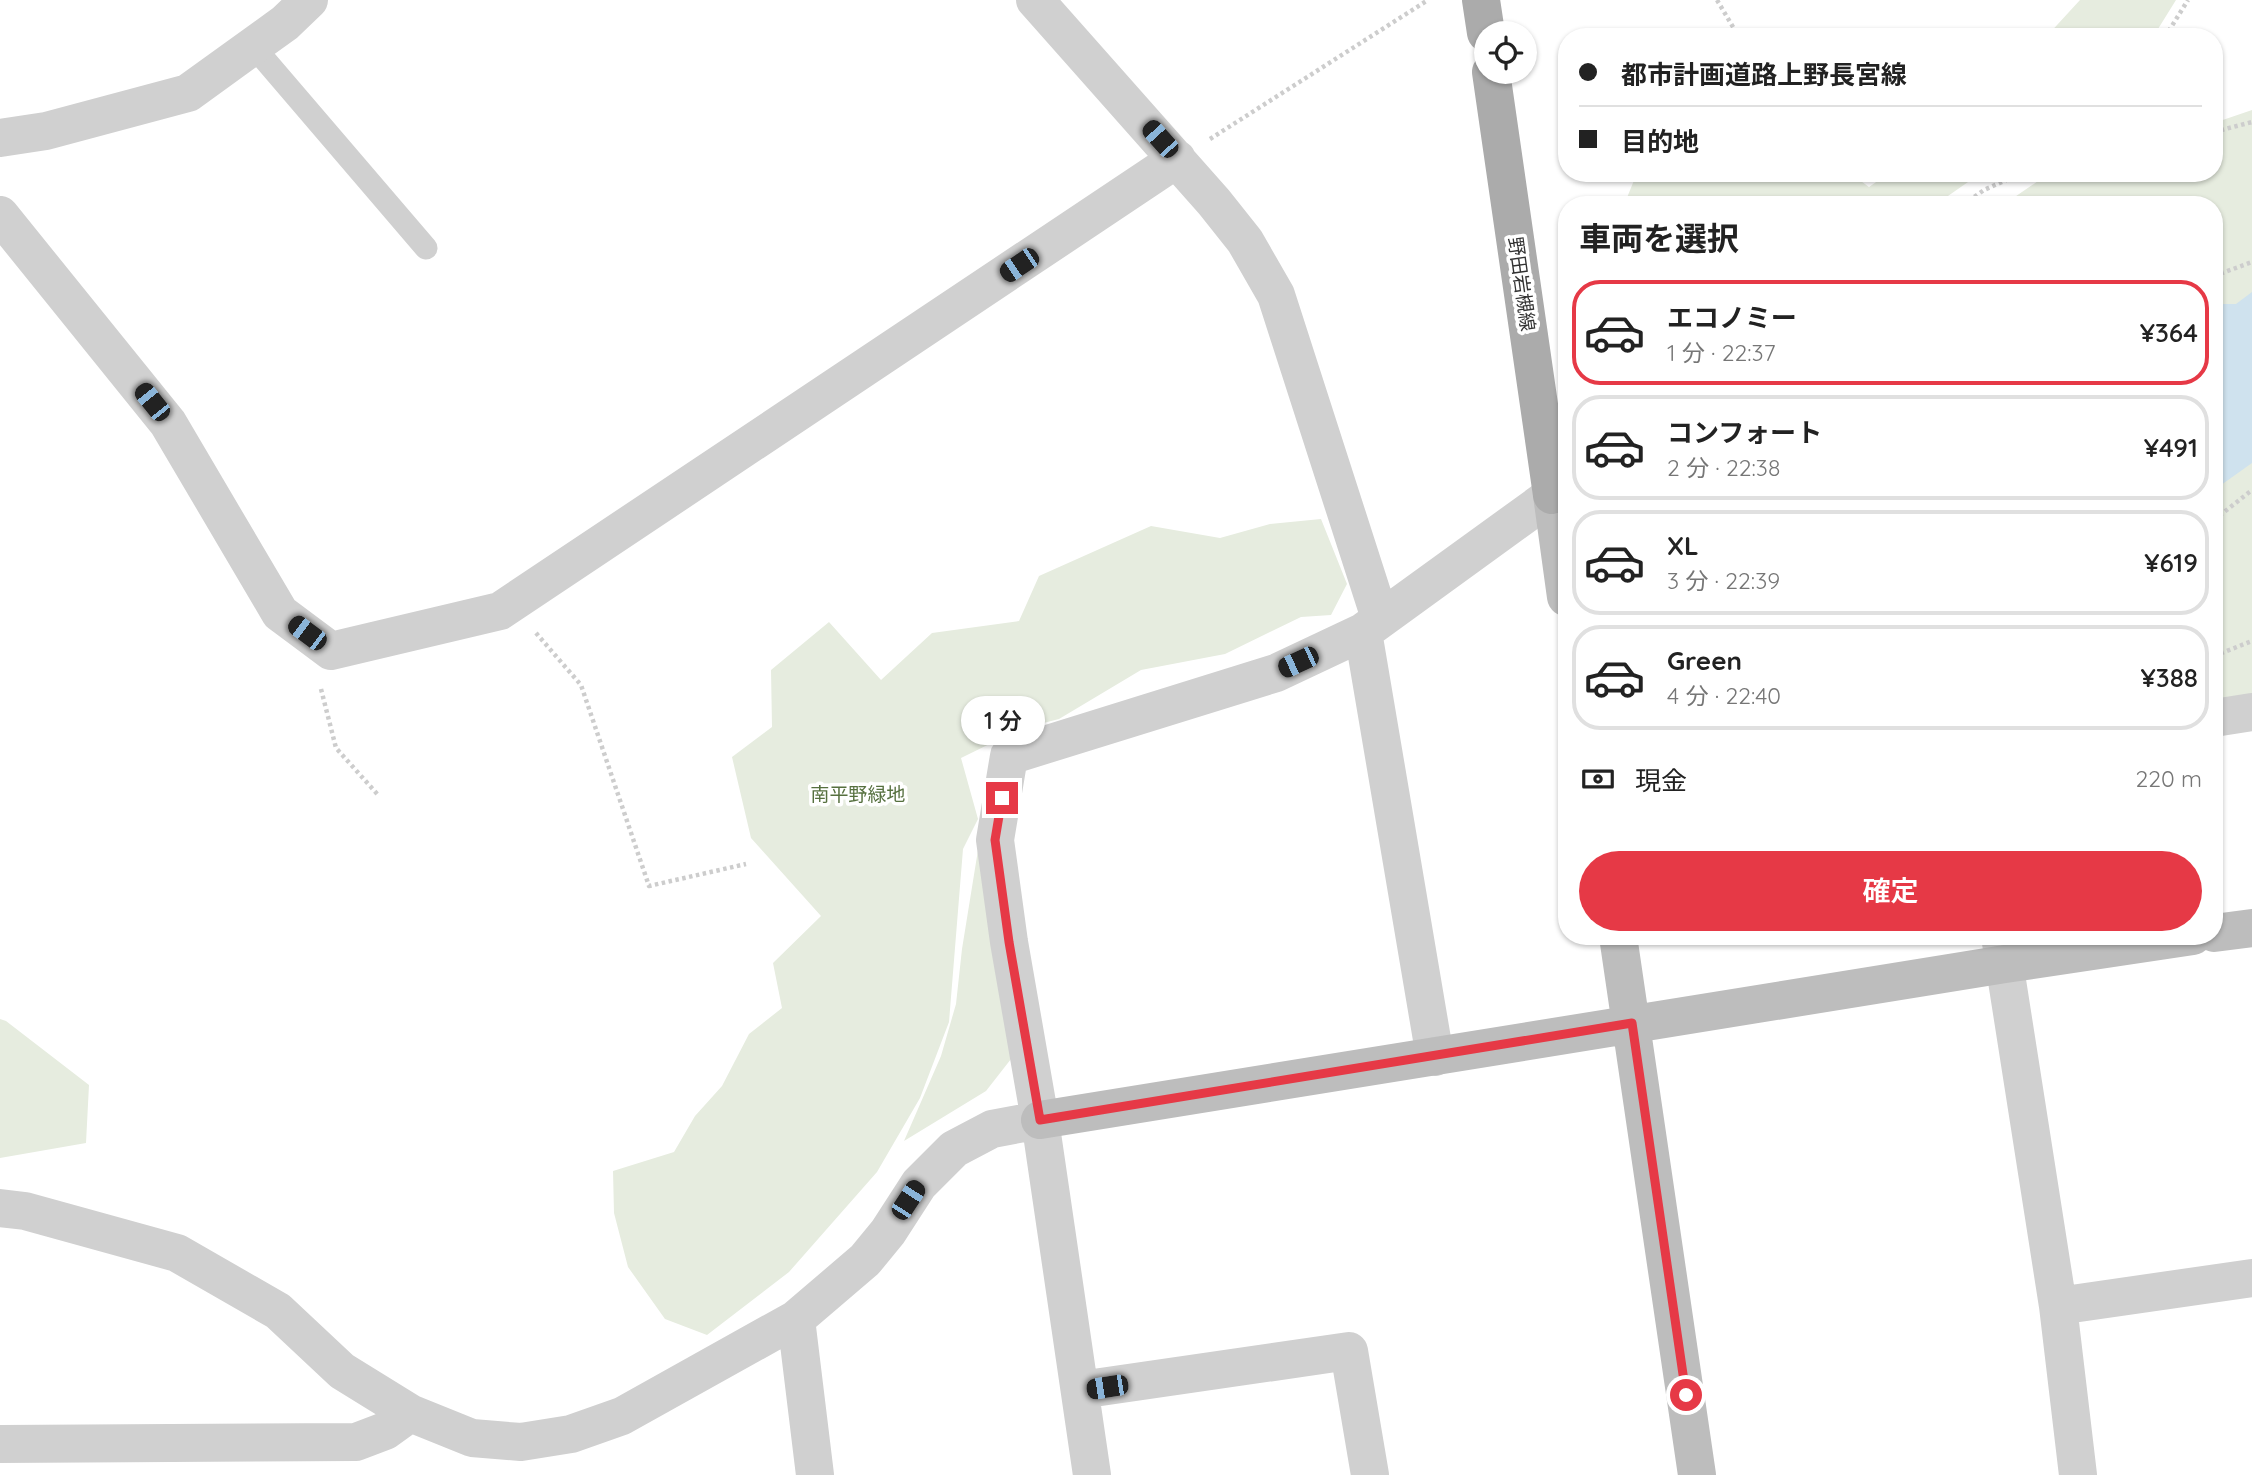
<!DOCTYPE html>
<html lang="ja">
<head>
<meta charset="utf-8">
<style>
	:root { --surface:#fff; --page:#f6f6f6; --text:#222; --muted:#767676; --line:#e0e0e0; --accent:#e63946 }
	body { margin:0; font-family:Quicksand,"Noto Sans JP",sans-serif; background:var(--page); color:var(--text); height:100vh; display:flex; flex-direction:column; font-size:26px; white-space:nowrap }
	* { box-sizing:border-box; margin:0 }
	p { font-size:23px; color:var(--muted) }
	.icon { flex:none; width:38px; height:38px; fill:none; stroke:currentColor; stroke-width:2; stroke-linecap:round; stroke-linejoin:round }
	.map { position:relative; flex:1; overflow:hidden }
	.sheet { position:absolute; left:1558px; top:196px; width:665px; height:749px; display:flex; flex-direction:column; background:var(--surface); border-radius:28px; box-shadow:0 2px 5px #0004 }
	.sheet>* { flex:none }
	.banner { position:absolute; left:1558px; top:28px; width:665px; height:154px; border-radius:28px; box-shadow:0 2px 5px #0004; display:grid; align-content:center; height:154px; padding:0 21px; background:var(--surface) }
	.buttons { position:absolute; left:1474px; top:21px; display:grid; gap:14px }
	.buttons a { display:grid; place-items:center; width:63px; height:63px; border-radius:50%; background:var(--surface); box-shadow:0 2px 5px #0004; font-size:35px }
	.end { position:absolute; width:32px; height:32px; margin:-16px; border:9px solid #e63946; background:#fff; box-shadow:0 0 0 4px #fff }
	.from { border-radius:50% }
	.bubble { position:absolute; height:49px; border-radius:24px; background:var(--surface); box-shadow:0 2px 5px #0004; font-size:23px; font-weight:600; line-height:49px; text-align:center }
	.car { position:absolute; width:21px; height:42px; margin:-21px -10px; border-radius:9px; box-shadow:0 0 5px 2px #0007; background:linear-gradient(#222 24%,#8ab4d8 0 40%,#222 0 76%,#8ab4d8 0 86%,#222 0) }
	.banner b { display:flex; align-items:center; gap:24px; height:66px; font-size:26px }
	.banner b+b { border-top:2px solid var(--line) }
	.banner i { width:18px; height:18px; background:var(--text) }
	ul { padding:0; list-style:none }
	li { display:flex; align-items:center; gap:21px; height:105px; margin:0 14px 10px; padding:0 7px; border:4px solid var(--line); border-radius:28px }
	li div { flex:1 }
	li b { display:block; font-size:26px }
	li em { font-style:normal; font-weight:600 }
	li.active { border-color:var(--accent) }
	li>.icon { width:63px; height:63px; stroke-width:1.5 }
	h2 { padding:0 21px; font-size:32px; line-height:84px }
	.pay { display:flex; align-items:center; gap:18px; height:77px; padding:0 21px; font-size:26px }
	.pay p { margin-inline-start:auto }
	.primary-button { display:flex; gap:14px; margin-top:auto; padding:14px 21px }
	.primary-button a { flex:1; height:80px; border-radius:42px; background:var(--accent); color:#fff; font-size:28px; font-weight:600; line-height:80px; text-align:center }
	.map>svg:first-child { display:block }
</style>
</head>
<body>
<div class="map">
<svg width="2252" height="1475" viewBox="0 0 2252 1475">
	<rect width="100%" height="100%" fill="#fff"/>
	<path fill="#e6ecdf" d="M2080,0H2176L2153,37H2046Z
		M2252,110V698L2214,704V205H2003L2041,179L2058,173H2214V123Z
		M1637,173H1850L1869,187L1889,173H1981L1935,205H1624Z
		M1321,519L1347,584L1331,615L1301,617L1225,654L1141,670L1059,719L1020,729L961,758L978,819L963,849L949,1022L920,1098L877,1172L789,1272L707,1335L665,1319L628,1267L614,1213L613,1171L674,1152L695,1116L722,1086L749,1034L782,1008L773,963L821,916L751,838L732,757L772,727L771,670L829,622L881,680L932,633L1019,621L1039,576L1151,526L1220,538L1270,524Z
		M978,850L1011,1059L986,1091L904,1141L941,1056L956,1004L962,949Z
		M0,1019L6,1021L89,1085L86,1143L0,1158Z"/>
	<path fill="#cfe2ee" d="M2252,292V463L2214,490V304H2236Z"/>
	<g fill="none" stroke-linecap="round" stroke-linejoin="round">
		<path stroke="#cdcdcd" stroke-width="4.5" stroke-dasharray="3.5 3.5" stroke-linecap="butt" d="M1717,0L1739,37
			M2165,37L2188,0
			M2214,132L2252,122
			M1210,139L1428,0
			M1963,205L1984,190L2022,173
			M2214,276L2252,262
			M2214,520L2252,490
			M536,633L581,685L649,886L746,864
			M2214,656L2252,641
			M321,689L336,748L379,796"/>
		<path stroke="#d0d0d0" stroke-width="23" d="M253,46L426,248"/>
		<path stroke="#d0d0d0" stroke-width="38" d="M1035,0L1214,202L1245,241L1276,295L1380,618
			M0,138L46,131L188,93L285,23L309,0
			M0,215L168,423L280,613L331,651L500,611L1177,159
			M1363,632L1435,1057
			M2214,718L2252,712
			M2000,936L2058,1306L2078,1475
			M0,1208L25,1211L177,1253L278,1311L342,1371L410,1413L472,1438L521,1442L571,1434L622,1416L796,1319L865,1260L888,1232L919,1184L954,1149L992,1129L1040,1120
			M2058,1306L2252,1278
			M796,1319L815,1475
			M1080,1390L1349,1351L1370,1475
			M0,1444L356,1442L385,1431L410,1413
			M1092,1475L1040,1120L1009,942L995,840L1009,756L1276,673L1363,632L1552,495"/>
		<path stroke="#bdbdbd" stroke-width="38" d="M1552,495L1566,597
			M2214,933L2252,928
			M1618,936L1697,1475
			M1040,1120L2005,964L2193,936"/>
		<path stroke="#ababab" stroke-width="38" d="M1481,0L1486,33
			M1491,72L1552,495"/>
	</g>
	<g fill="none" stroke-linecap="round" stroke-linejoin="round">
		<path stroke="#e63946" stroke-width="9" d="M1002,798L995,840L1009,942L1040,1120L1632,1023L1686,1395"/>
	</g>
	<g text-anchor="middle" stroke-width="7" stroke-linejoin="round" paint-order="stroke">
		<g font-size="19" fill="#333" stroke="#fff">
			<text transform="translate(1522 284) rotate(82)" y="7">野田岩槻線</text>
		</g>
		<g font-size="19" fill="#56703f" stroke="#fff">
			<text x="858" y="801">南平野緑地</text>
		</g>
	</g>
</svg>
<div class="buttons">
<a><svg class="icon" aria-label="locate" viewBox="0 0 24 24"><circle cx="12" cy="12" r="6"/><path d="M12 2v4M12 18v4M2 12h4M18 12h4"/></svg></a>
</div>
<i class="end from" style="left:1686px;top:1395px"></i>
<i class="end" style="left:1002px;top:798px"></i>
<div class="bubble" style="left:961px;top:696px;width:84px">1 分</div>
<i class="car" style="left:1160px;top:139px;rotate:318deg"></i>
<i class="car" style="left:1019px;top:265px;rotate:236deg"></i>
<i class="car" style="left:152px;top:402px;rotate:321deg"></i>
<i class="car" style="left:307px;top:633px;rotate:307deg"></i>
<i class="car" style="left:1298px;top:662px;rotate:245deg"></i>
<i class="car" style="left:908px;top:1200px;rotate:33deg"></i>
<i class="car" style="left:1107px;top:1387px;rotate:261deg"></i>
<div class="banner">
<b><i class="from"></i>都市計画道路上野長宮線</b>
<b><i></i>目的地</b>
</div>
<section class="sheet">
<h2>車両を選択</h2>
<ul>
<li class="active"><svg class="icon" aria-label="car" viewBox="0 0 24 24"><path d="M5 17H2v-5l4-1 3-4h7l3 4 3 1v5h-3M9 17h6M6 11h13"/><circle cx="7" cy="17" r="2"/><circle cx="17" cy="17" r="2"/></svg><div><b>エコノミー</b><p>1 分 · 22:37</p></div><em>¥364</em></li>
<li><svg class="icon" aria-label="car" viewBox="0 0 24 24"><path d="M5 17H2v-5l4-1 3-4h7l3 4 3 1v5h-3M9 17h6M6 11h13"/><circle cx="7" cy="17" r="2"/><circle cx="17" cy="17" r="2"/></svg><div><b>コンフォート</b><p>2 分 · 22:38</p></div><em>¥491</em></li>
<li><svg class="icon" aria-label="car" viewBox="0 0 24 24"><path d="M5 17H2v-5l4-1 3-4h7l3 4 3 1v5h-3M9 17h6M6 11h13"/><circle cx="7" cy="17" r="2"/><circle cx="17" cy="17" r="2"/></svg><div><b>XL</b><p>3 分 · 22:39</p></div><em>¥619</em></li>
<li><svg class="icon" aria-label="car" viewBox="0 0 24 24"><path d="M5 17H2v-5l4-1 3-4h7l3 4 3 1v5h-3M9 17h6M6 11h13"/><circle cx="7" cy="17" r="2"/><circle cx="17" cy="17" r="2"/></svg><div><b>Green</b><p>4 分 · 22:40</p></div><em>¥388</em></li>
</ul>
<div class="pay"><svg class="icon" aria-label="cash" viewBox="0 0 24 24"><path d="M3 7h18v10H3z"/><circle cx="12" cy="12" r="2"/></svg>現金<p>220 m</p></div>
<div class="primary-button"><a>確定</a></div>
</section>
</div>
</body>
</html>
